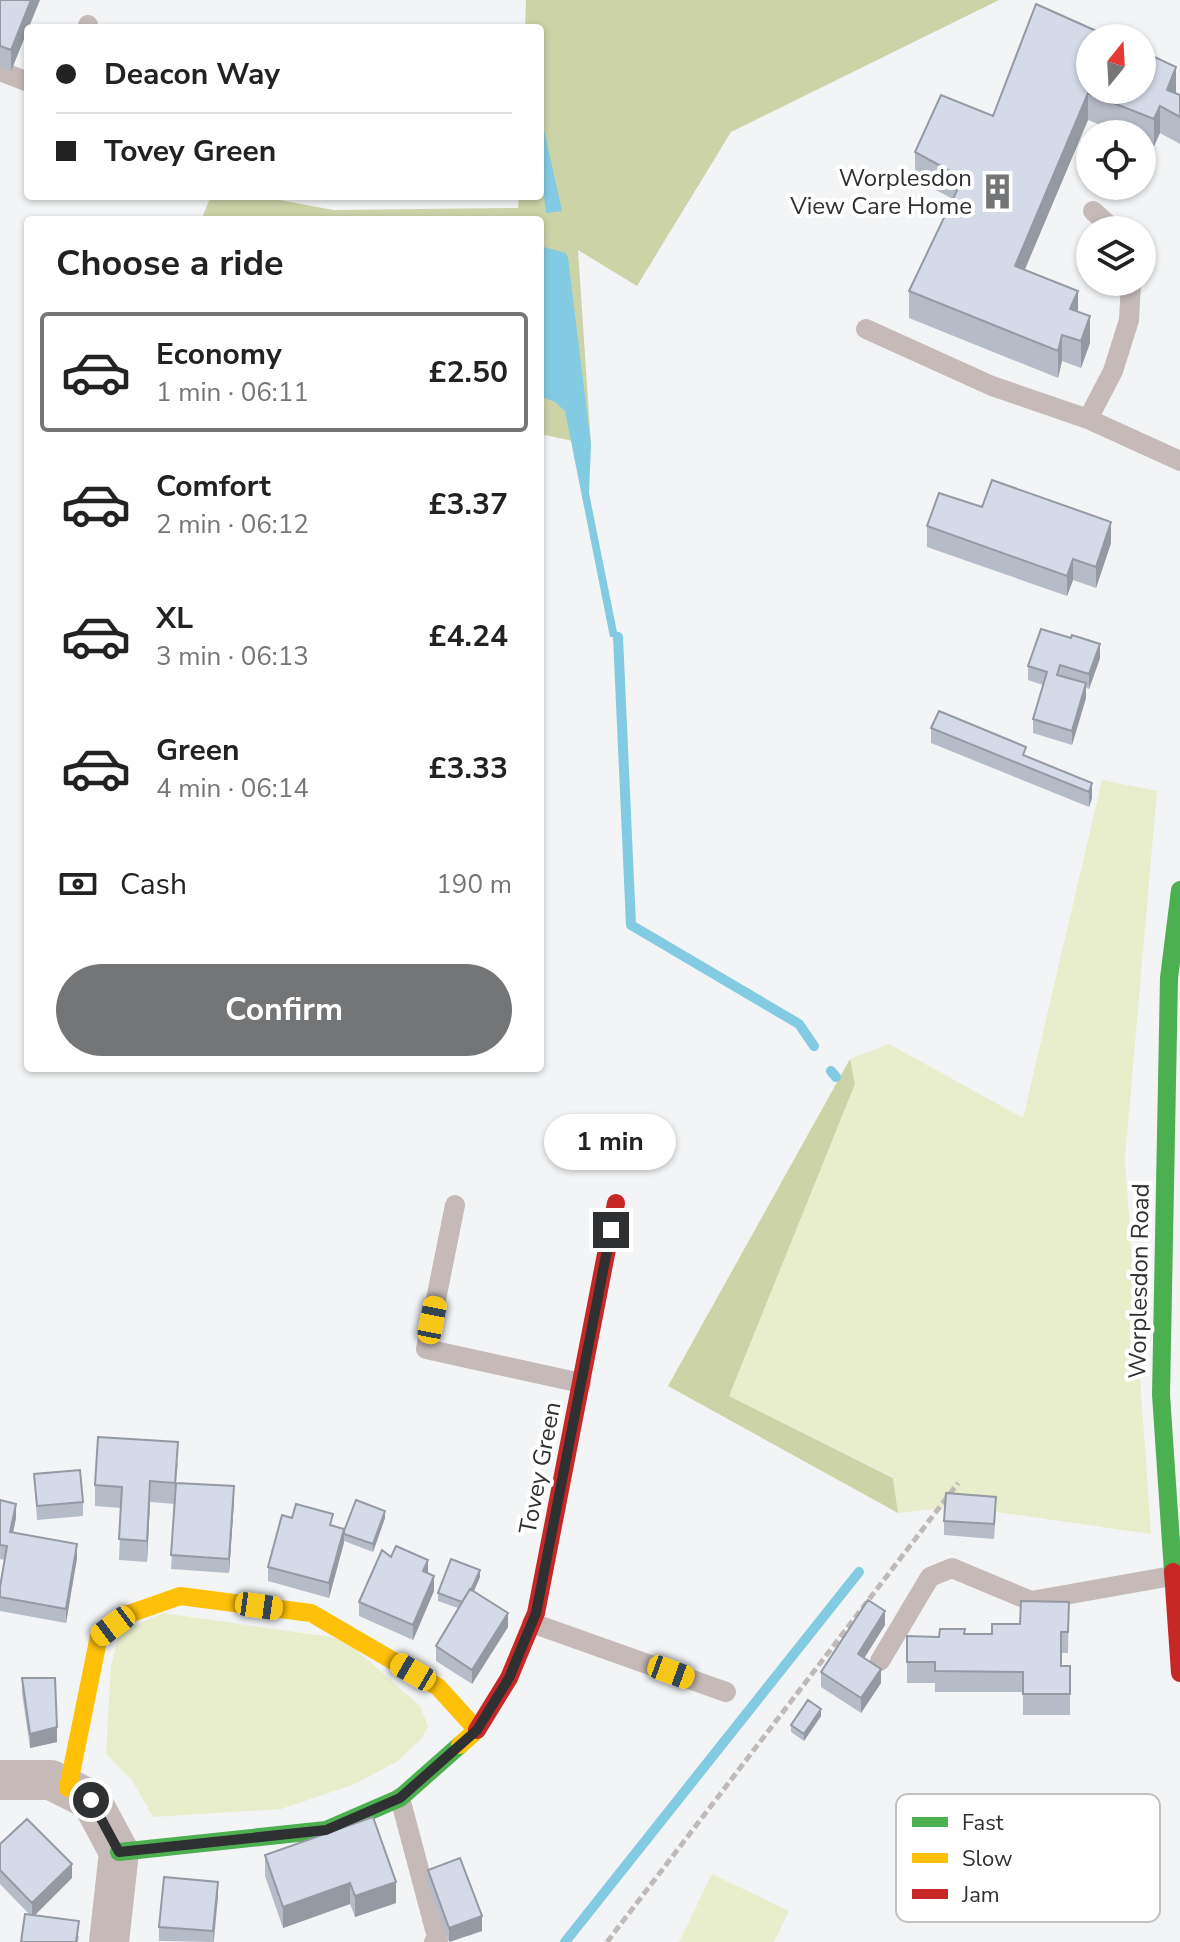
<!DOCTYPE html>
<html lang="en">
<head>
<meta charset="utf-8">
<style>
	:root { --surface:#fff; --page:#f6f6f6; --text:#222; --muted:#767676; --line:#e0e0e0; --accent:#747576 }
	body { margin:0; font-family:"Nunito Sans",sans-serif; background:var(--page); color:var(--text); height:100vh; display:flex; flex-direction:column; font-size:30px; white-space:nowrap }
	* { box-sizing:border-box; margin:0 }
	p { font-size:26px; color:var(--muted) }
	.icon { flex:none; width:44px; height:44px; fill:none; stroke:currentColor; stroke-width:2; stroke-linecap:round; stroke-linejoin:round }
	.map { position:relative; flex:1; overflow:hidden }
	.sheet { position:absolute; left:24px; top:216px; width:520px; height:856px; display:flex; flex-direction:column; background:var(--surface); border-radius:8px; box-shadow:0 2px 6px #0004 }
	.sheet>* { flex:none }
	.hud { position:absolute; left:24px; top:24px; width:520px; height:176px; border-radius:8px; box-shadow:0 2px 6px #0004; display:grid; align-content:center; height:176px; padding:0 32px; background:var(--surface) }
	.needle { width:52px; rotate:18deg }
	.tools { position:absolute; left:1076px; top:24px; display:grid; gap:16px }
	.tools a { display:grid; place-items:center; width:80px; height:80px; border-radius:50%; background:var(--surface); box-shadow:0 2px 6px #0004; font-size:40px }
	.end { position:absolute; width:36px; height:36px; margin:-18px; border:10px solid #2f3031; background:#fff; box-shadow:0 0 0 4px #fff }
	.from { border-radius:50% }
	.bubble { position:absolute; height:56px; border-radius:28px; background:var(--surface); box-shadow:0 2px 6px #0004; font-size:26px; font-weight:700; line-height:56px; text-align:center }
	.car { position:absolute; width:24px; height:48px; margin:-24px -12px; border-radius:10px; box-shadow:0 0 6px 2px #0007; background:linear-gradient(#f5c518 24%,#345 0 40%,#f5c518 0 76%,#345 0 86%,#f5c518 0) }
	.hud b { display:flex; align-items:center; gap:28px; height:76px; font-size:30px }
	.hud b+b { border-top:2px solid var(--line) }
	.hud i { width:20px; height:20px; background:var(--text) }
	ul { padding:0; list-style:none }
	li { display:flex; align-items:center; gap:24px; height:120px; margin:0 16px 12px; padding:0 16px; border:4px solid transparent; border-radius:8px }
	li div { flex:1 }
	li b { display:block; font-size:30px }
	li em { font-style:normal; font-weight:700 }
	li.selected { border-color:var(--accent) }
	li>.icon { width:72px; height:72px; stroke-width:1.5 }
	h2 { padding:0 32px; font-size:36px; line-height:96px }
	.pay { display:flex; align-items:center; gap:20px; height:88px; padding:0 32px; font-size:30px }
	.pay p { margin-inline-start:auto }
	.button { display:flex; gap:16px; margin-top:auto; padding:16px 32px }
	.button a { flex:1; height:92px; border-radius:48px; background:var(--accent); color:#fff; font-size:32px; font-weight:700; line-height:92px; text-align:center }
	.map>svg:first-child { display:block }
</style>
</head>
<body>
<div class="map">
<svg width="1180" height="1942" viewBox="0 0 1180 1942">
	<rect width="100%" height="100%" fill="#f3f4f5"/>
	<path fill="#e8eecc" d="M1102,780L1157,791L1125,1159L1151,1534L996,1512L946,1508L898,1513L893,1477L728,1396L855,1084L850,1059L889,1044L1023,1118Z
		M163,1613L344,1639L420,1706L428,1726L422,1738L398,1761L355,1784L281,1809L153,1817L132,1780L106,1754L111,1666L119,1633Z
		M712,1874L789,1911L774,1942H679Z"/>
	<path fill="#ccd3a7" d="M526,0H999L731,132L637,286L578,250L591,445L545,435L540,440V220H201L211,196H259L333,210L518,208L519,196H540V28H525Z
		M850,1059L855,1084L729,1396L893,1478L898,1513L668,1386Z"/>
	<path fill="#83cbe2" d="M540,74L542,121L562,211L546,213L540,161Z
		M540,246L566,253L568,258L591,445L589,493L618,637H610L565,411L555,402L540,396Z"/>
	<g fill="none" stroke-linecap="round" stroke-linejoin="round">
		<path stroke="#83cbe2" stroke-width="10" d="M618,637L631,925L799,1024L814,1046
			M831,1071L836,1077
			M565,1942L859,1572"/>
		<path stroke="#c0b9b8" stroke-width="5" stroke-dasharray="8 4" stroke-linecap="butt" d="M607,1942L958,1483"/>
		<path stroke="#c5bab7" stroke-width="20" d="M87,28L88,25
			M0,71L28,82
			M1093,211L1114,230
			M866,329L992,386L1088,419L1180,461
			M1088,419L1113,371L1129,320L1131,282
			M455,1205L426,1349L581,1383
			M532,1623L726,1692
			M880,1661L930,1577L952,1568L1031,1601L1172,1576
			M400,1798L438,1941L434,1942"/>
		<path stroke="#c5bab7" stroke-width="40" d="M0,1780H51L91,1800L119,1852L109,1942"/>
		<path stroke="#4caf50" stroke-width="18" d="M1173,1572L1161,1395L1169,978L1180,890
			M119,1852L326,1830L400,1798L460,1745"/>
		<path stroke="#ffc107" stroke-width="18" d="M68,1788L99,1636L126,1615L180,1596L311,1613L438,1687L477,1730L460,1745"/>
		<path stroke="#c62828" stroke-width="18" d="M1173,1572L1180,1673
			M477,1730L509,1678L536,1613L616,1203"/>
	</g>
	<path fill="#b6bbc8" d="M0,0L28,28L11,71L0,67Z
		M1036,4L1176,93L1180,95V144L1160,133L1154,146L1142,142V134H1123L1088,120L1024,270L1078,312L1090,343L1081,368L1062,361L1058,378L909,318V291L953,199L915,179V152L993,116Z
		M982,507L1111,543L1096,588L1073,580L1067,596L927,547V526Z
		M1100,658L1089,689L1086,688V698L1072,745L1033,733V719L1043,685L1028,680V666Z
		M931,728L1092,783V798L1089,807L931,743Z
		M178,1463L176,1483L234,1501L229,1573L171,1569L175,1504L150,1502L147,1562L119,1560L121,1508L95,1506V1485Z
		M34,1474L83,1502V1516L37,1520Z
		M0,1500L16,1518L13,1533L77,1558L66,1623L0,1611V1587L5,1560L0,1559Z
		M996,1512L994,1539L944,1535V1521Z
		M385,1518L373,1552L344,1541L329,1598L268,1581V1567L333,1525L344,1529Z
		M391,1557L428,1573L434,1591L413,1640L359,1616V1602Z
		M480,1577L474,1591L508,1627L472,1684L436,1661V1646L458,1608L438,1601V1593Z
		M1069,1602L1068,1653H1061V1666H1070V1715H1023V1692H935V1683H907V1636L939,1637L965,1634H992L1020,1624Z
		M885,1625L864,1658L881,1683L861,1713L821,1687V1672Z
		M22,1678L57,1742L30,1748L22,1693Z
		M821,1716L804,1741L791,1732V1725Z
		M373,1817L396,1903L355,1917L350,1904L283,1928L265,1876V1855Z
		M0,1844L72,1878L35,1915L79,1936L78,1942H21L29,1914L0,1884Z
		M428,1870L482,1931L449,1942L428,1884Z
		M218,1896L214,1942L159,1941V1927Z"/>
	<path fill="#9499a2" d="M31,0H40L11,71V50Z
		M1176,67V93L1167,90Z
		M1088,93V120L1015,293V266Z
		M1160,106V133L1154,146V119Z
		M1078,291V318L1070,309Z
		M1090,316V343L1081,368V341Z
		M1062,335V361L1058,378V351Z
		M1111,522V543L1096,588V567Z
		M1073,559V580L1067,596V576Z
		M1100,644V658L1089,689V674Z
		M1086,683V698L1072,745V731Z
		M1092,783V798L1089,807V792Z
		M150,1481V1502L147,1562V1541Z
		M234,1486V1501L229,1573V1559Z
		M16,1504V1518L10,1547V1532Z
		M385,1511V1518L373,1552V1544Z
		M344,1529V1543L329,1598V1583Z
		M77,1544V1558L66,1623V1609Z
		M428,1560V1574L423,1571Z
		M480,1570V1577L465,1611V1604Z
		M434,1576V1591L413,1640V1625Z
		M885,1611V1625L858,1668V1654Z
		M508,1613V1627L472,1684V1670Z
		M881,1669V1683L861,1713V1698Z
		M821,1709V1716L804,1741V1734Z
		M57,1727V1742L30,1748V1734Z
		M72,1864V1878L32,1918V1903Z
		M218,1882V1896L213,1942V1931Z
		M396,1882V1903L355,1917V1896Z
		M350,1883V1904L283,1928V1907Z
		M482,1916V1931L449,1942V1928Z"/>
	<path fill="#d4dae8" stroke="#9499a2" stroke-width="2" d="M0,0H31L11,50L0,46Z
		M1036,4L1112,38H1090V90H1142V51L1176,67L1167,90L1180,95V117L1160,106L1154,119L1088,93L1015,266L1078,291L1070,309L1090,316L1081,341L1062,335L1058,351L909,291L963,178L915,152L941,95L993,116Z
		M992,480L1111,522L1096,567L1073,559L1067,576L927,526L939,493L982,507Z
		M1041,629L1071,638L1072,635L1100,644L1089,674L1060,665L1057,675L1086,683L1072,731L1033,719L1047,672L1028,666Z
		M939,711L1026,747L1023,755L1092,783L1089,792L931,728Z
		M98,1437L178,1442L175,1483L150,1481L147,1541L119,1539L122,1487L95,1485Z
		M80,1470L83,1502L37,1506L34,1474Z
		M176,1483L234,1486L229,1559L171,1555Z
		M946,1493L996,1497L994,1524L944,1521Z
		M0,1500L16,1504L10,1532L77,1544L66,1609L0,1597V1587L7,1546L0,1545Z
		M356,1500L385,1511L373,1544L344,1534V1531Z
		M296,1504L333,1514L330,1525L344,1529L329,1583L268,1567L282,1515L292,1518Z
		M396,1546L428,1560L423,1571L434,1576L413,1625L359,1602L382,1550L391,1557Z
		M451,1559L480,1570L471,1590L470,1589L462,1602L438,1593Z
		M470,1589L508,1613L472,1670L436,1646Z
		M868,1600L885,1611L858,1654L881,1669L861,1698L821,1672Z
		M1021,1601L1069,1602L1068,1632H1061V1666H1070V1694H1023V1672L935,1671V1662H907V1636L939,1637L940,1629H965L964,1634H992V1624H1020Z
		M22,1678H55L57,1727L30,1734Z
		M808,1700L821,1709L804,1734L791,1725Z
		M373,1817L396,1882L355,1896L350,1883L283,1907L265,1855Z
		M27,1819L72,1864L32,1903L0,1870V1844Z
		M460,1858L482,1916L449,1928L428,1870Z
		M164,1877L218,1882L213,1931L159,1927Z
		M25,1914L79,1921L76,1942H21Z"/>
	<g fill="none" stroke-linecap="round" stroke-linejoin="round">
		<path stroke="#2f3031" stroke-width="10" d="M91,1800L119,1852L326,1830L400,1798L477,1730L509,1678L536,1613L611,1230"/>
	</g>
	<defs>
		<symbol id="building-bare" viewBox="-9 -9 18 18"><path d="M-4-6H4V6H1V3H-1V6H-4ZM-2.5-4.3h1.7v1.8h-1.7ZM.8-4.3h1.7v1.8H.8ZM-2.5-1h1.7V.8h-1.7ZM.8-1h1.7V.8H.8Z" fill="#747576" stroke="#fff" stroke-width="2.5" paint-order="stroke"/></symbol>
	</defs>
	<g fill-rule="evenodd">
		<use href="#building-bare" x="972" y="166" width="51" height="51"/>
	</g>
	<g text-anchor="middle" stroke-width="8" stroke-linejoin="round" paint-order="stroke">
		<g font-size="24" fill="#2f3031" stroke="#fff" text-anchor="end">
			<text x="972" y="186">Worplesdon<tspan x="972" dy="28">View Care Home</tspan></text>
		</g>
		<g font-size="24" fill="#2f3031" stroke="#fff">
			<text transform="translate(1139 1281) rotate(-89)" y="8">Worplesdon Road</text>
			<text transform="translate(540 1468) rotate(-79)" y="8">Tovey Green</text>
		</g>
	</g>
	<rect x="896" y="1794" width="264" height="128" rx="12" fill="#fff" stroke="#c1c1c1" stroke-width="2"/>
	<rect x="912" y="1817" width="36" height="10" fill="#4caf50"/>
	<rect x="912" y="1853" width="36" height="10" fill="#ffc107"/>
	<rect x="912" y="1889" width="36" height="10" fill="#c62828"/>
	<g font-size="22" fill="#2f3031">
		<text x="962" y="1830">Fast</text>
		<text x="962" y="1866">Slow</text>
		<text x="962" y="1902">Jam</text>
	</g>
</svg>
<div class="tools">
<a><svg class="needle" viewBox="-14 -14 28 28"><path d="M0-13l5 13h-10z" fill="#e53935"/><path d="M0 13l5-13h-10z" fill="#767676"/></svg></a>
<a><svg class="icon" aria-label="locate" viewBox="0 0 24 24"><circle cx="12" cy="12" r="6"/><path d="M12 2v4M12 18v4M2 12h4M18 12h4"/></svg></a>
<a><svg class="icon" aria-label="layers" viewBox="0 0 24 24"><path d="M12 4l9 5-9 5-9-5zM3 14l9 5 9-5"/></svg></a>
</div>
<i class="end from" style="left:91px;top:1800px"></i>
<i class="end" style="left:611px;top:1230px"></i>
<div class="bubble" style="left:544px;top:1114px;width:132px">1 min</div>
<i class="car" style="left:432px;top:1320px;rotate:11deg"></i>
<i class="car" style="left:259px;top:1606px;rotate:98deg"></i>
<i class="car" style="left:113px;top:1626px;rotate:233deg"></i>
<i class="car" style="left:413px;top:1672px;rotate:300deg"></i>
<i class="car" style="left:671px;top:1672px;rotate:110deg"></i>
<div class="hud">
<b><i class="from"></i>Deacon Way</b>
<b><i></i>Tovey Green</b>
</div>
<section class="sheet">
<h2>Choose a ride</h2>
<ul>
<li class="selected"><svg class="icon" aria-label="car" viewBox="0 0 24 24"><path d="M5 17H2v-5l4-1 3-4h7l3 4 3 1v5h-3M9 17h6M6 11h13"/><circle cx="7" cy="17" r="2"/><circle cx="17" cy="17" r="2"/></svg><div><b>Economy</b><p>1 min · 06:11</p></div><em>£2.50</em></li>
<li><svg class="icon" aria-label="car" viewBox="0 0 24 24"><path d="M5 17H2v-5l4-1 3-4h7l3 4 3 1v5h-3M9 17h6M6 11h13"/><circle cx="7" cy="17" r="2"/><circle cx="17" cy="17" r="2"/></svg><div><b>Comfort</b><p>2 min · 06:12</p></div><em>£3.37</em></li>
<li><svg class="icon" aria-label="car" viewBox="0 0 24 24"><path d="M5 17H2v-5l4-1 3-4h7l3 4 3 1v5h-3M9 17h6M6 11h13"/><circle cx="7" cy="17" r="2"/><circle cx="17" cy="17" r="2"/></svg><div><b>XL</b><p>3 min · 06:13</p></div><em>£4.24</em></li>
<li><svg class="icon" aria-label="car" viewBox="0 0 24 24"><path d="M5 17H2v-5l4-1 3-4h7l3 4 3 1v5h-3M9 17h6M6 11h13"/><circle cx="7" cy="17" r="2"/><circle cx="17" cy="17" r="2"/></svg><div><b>Green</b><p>4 min · 06:14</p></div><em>£3.33</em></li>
</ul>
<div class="pay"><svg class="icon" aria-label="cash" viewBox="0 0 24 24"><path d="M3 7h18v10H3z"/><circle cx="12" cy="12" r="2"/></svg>Cash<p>190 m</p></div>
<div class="button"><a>Confirm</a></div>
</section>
</div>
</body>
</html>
